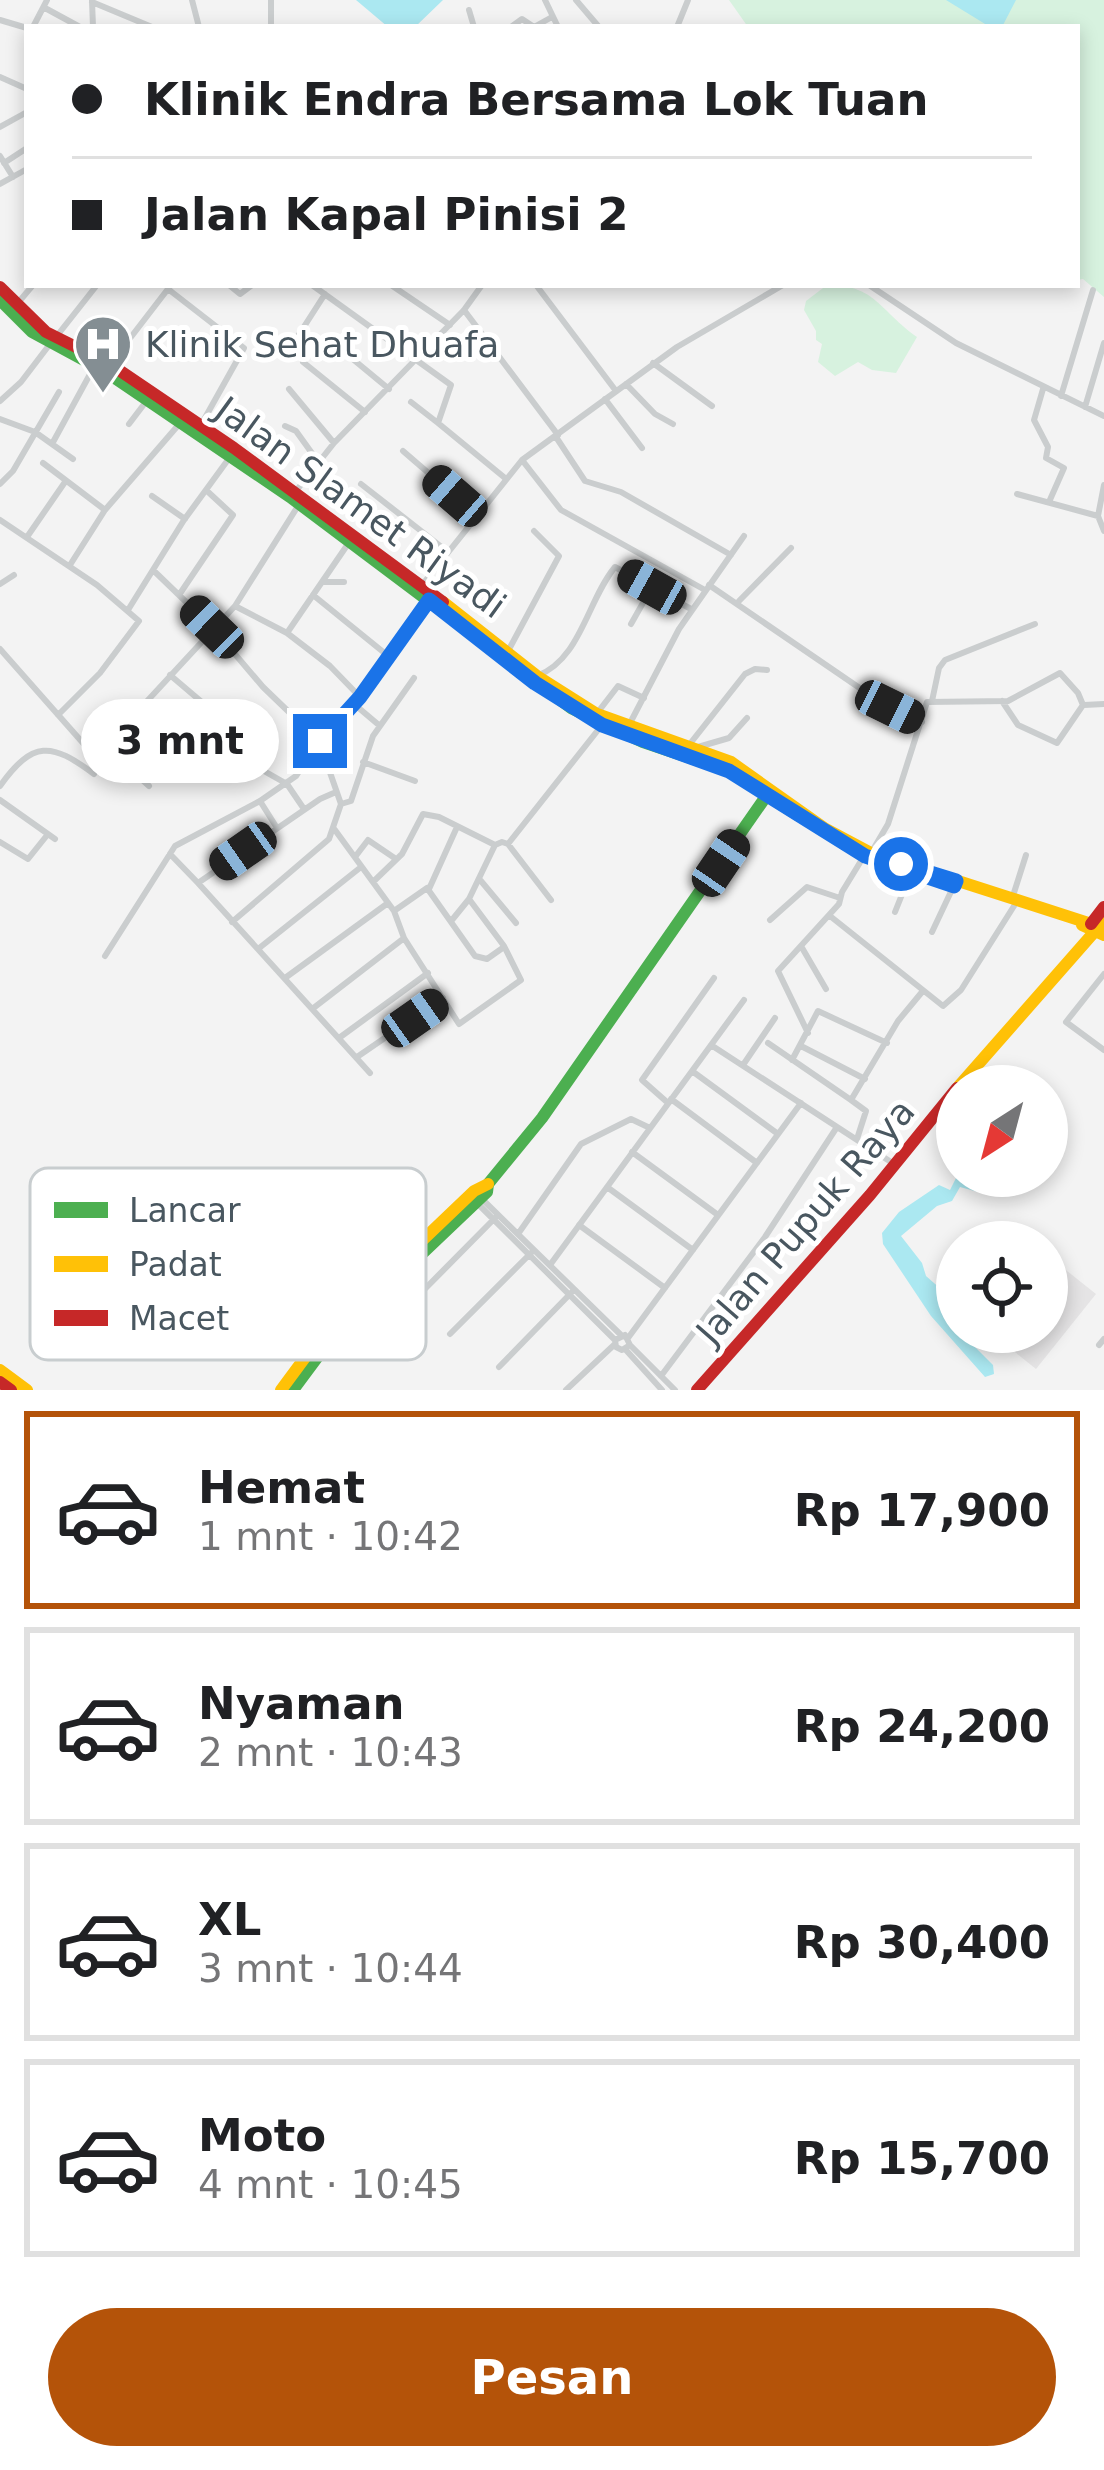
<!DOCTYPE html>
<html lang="id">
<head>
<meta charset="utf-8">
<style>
	:root { --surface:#fff; --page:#f2f2f2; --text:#202124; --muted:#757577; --line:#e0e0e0; --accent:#b45309 }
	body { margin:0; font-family:"DejaVu Sans",sans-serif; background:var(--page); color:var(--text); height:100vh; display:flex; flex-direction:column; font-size:45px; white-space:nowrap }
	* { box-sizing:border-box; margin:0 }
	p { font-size:39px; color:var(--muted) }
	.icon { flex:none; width:66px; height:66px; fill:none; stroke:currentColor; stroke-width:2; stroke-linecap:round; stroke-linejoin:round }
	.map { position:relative; height:1390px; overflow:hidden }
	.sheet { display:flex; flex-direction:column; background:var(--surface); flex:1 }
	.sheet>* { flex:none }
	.top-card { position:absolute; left:24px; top:24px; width:1056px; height:264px; border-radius:0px; box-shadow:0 6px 18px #0003; display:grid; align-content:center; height:264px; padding:0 48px; background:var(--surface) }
	.needle { width:78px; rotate:216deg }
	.buttons { position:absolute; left:936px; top:1065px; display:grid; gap:24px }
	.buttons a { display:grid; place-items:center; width:132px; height:132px; border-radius:50%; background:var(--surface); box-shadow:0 6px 18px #0003; font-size:60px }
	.end { position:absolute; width:54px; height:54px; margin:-27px; border:15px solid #1a73e8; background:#fff; box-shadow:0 0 0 6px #fff }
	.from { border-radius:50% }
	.bubble { position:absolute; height:84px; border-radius:42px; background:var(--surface); box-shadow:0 6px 18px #0003; font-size:39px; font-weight:700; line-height:84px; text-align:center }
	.car { position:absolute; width:36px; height:72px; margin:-36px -18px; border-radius:15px; box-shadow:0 0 9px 3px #0007; background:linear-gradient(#222 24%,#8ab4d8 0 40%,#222 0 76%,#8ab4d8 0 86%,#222 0) }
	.top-card b { display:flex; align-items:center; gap:42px; height:114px; font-size:45px }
	.top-card b+b { border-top:3px solid var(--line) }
	.top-card i { width:30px; height:30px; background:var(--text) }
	ul { padding:21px 0 0; list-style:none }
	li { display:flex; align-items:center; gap:36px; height:198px; margin:0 24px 18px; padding:0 24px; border:6px solid var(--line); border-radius:0px }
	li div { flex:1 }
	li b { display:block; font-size:45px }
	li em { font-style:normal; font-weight:700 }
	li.active { border-color:var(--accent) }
	li>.icon { width:108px; height:108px; stroke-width:1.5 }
	.cta { display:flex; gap:24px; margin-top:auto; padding:24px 48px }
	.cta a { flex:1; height:138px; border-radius:72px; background:var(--accent); color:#fff; font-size:48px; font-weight:700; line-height:138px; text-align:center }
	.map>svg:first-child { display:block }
</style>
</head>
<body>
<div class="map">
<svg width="1104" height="1390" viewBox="0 0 1104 1390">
	<rect width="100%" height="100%" fill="#f3f3f3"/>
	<path fill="#e5e4e5" d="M1047,1255L1096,1294L1036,1369L990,1332H1047Z"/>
	<path fill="#d7f2df" d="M729,0H1104V297L1083,279L1077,280V27H748Z
		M827,285C876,285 879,310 917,337L896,373L872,370L858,362L835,376L818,362L822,344L816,340V331L804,310L806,301Z"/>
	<path fill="#abe8f1" d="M356,0H443L415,27H388Z
		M946,0H1016L1002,27H990Z
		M957,1176H965L980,1188L978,1192L960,1187L952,1201L937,1206L901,1236L922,1263L926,1276L942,1290L946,1318L993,1365L994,1374L985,1377L931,1316L883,1244L882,1233L899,1212L939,1185L950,1190Z"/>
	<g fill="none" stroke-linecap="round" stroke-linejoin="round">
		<path stroke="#cacdce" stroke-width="6" d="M192,0L199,27
			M271,0V27
			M545,0L558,27
			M576,0L599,27
			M92,1L93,27
			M92,2L152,27
			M45,8L80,27
			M469,10L474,27
			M0,20L27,28
			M33,27L47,0
			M511,27L522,19L534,27L552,17
			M677,27L688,0
			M0,77L27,89
			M0,127L27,112
			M0,156L13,177
			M4,163L27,148
			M0,184L27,169
			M229,285L240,294L252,285
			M312,285L451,385L438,423L505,478
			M391,285L450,325
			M536,285L616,391
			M869,285L956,343L1104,416
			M168,289L244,348L201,425
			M17,304L33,285
			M464,310L558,435
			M298,336L325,294
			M56,337L97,285
			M343,351L389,389
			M303,362L365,412
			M111,363L171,285
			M653,363L712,406
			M626,384L655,414L673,424
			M289,389L334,443
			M1043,389L1034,420L1048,447L1046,458L1064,468L1049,502
			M1061,396L1093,290
			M605,399L642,448
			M0,401L21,382L50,344
			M411,402L438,423
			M1085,407L1104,343
			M0,419L35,432L73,459
			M129,424L148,399
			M285,426L296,431L319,463
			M556,437L585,481L621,492L731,555
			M52,444L95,365
			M403,451L477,515
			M522,460L561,510L705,590
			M43,463L105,510
			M0,484L13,471L59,392
			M361,484L448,552
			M1104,485L1098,516L1104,531
			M296,491L334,443L464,310L482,285
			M1017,494L1098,516
			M152,496L185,519
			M0,520L97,585L139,621L100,673L58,715
			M27,537L65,482
			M70,565L105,510L181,422
			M153,570L212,627L263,687L319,741L341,804L329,839L232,922
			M322,582H344
			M0,584L14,575
			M422,585L522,460L677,347L783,285
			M709,585L864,691L922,722
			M179,595L233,515L206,490
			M313,595L387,655
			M739,601L791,548
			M235,606L287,633L350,541
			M128,610L184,520L230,457
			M631,624L652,587
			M287,633L330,666L360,697
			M0,649L90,751L100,752L235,606L298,506
			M507,653L559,556L534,531
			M170,675L230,726L225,749L287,784L304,809
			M537,676C581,659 587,601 615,567L691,609
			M932,701L939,668L945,660L1035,624
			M354,704L380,726
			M1084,705L1104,704
			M143,708L181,738
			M598,712L618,686L644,698
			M628,727L679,629L744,536
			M689,745L745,674L755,669L767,670
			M106,747L149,786
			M698,747L729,738L747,718
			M363,762L415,781
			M0,786C33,740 51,742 94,774
			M0,800L55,839
			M260,801L277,828
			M341,804L351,801L373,736L414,678
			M335,830L394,911L404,938L459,1024L521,980L504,946L469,899L495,845L502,842L508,844L551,900
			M0,842L28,859L48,834
			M508,844L602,725
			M871,853L888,824L927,702L1008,701L1060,673L1078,693L1083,705L1057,743L1018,725L1002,701
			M170,854L198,883L320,799L336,792
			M355,857L368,840L396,859
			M374,881L402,854L423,814L439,817L495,845
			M481,881L516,923
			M198,883L370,1073
			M429,889L457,827
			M1012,899L1026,855
			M394,911L427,888L475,956L487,959L504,947
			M895,912L911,872
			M830,916L943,1006L961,990L1014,906
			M452,920L469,899
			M770,920L807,887L840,898
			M932,932L956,881
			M801,946L826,989
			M258,949L361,867
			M105,956L175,846L260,801L296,776L322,736L360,697L428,601
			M285,978L388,903
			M312,1009L404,938
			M808,1033L778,971L839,904L842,892L864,856
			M339,1038L428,973
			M768,1043L851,1100
			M711,1045L894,1164
			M801,1046L865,1079
			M1104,1050L1066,1022L1104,974
			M357,1057L443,998
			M792,1060L818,1011L887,1043
			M743,1065L775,1018
			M692,1071L778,1134
			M671,1099L757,1163
			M668,1103L642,1080L714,978
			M857,1139L866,1111L851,1100L898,1021L922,992
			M632,1152L718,1215
			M607,1187L693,1250
			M482,1199L621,1335
			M476,1202L615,1340L616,1347L622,1350L630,1345L625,1335L615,1340
			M579,1225L665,1288
			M518,1234L581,1144L631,1119L650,1128
			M550,1265L744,1000
			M411,1303L496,1217
			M450,1334L532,1252
			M628,1338L801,1103
			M630,1345L675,1390
			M1099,1345L1104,1339
			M625,1349L662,1390
			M499,1367L572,1292
			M661,1376L765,1237L837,1127
			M566,1390L615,1344"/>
		<path stroke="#4caf50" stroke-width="12" d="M0,300L32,332L106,372L290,497L571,708L643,742L729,771L799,816
			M293,1390L328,1343L487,1192L488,1184L542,1118L767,795"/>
		<path stroke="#ffc107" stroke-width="12" d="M443,602L537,676L597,714L731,762L824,828L871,853L1104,928
			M1082,925L1104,935
			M959,1086L1104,921
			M0,1370L27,1390
			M281,1390L318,1340L474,1191L488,1184"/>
		<path stroke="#c62828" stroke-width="12" d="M0,287L46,332L110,364L234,448L443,602
			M1091,924L1104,907
			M0,1382L11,1390
			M697,1390L870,1195L957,1088"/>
	</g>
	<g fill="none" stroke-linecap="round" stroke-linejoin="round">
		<path stroke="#1a73e8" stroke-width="15" d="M320,741L360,697L429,600L535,683L602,725L729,771L865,856L954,886L956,881L901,864"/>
	</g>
	<defs>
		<symbol id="hospital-pin" viewBox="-11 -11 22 30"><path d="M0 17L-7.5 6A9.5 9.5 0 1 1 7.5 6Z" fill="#848e93" stroke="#fff"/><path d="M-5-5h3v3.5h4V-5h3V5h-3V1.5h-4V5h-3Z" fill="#fff"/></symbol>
	</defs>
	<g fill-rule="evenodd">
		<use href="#hospital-pin" x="70" y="311" width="66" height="90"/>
	</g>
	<g text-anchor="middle" stroke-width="10" stroke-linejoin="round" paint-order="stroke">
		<g font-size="36" fill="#495760" stroke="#fff" text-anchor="start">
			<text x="145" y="357">Klinik Sehat Dhuafa</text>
		</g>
		<g font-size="36" fill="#495760" stroke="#fff">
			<text transform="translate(361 507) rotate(36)" y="13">Jalan Slamet Riyadi</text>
			<text transform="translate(805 1221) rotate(-49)" y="13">Jalan Pupuk Raya</text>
		</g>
	</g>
	<rect x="30" y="1168" width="396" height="192" rx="18" fill="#fff" stroke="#c8cdcf" stroke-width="3"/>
	<rect x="54" y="1202" width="54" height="16" fill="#4caf50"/>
	<rect x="54" y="1256" width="54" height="16" fill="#ffc107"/>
	<rect x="54" y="1310" width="54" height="16" fill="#c62828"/>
	<g font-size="33" fill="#495760">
		<text x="129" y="1222">Lancar</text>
		<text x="129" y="1276">Padat</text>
		<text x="129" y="1330">Macet</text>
	</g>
</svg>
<div class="buttons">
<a><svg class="needle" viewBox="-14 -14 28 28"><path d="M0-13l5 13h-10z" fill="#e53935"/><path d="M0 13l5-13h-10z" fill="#757577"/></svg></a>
<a><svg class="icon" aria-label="locate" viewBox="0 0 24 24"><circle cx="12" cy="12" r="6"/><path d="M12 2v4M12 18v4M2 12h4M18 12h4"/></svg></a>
</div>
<i class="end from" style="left:901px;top:864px"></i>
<i class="end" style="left:320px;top:741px"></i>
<div class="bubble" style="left:81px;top:699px;width:198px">3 mnt</div>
<i class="car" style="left:455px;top:496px;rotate:311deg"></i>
<i class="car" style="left:652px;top:587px;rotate:299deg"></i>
<i class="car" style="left:212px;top:627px;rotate:314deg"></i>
<i class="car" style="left:890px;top:707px;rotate:116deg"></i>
<i class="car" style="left:243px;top:851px;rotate:235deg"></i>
<i class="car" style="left:721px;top:863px;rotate:34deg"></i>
<i class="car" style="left:415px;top:1018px;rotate:55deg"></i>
<div class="top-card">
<b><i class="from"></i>Klinik Endra Bersama Lok Tuan</b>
<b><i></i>Jalan Kapal Pinisi 2</b>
</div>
</div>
<section class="sheet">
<ul>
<li class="active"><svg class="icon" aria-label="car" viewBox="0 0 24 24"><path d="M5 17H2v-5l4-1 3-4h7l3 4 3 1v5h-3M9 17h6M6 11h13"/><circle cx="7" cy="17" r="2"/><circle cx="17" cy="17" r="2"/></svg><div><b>Hemat</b><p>1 mnt · 10:42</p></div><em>Rp 17,900</em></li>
<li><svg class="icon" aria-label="car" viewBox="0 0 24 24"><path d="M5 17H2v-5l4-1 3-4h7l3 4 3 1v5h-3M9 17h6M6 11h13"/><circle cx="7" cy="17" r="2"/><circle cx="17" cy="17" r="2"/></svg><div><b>Nyaman</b><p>2 mnt · 10:43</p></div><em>Rp 24,200</em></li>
<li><svg class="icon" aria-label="car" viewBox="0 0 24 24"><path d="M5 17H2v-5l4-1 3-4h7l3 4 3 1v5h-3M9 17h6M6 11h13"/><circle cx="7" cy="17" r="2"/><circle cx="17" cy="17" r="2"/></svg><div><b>XL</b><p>3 mnt · 10:44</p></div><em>Rp 30,400</em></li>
<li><svg class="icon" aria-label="car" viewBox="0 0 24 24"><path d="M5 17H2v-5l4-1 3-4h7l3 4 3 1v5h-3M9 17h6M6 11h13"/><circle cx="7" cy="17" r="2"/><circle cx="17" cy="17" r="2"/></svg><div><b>Moto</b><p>4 mnt · 10:45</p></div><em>Rp 15,700</em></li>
</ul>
<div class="cta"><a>Pesan</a></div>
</section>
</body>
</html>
